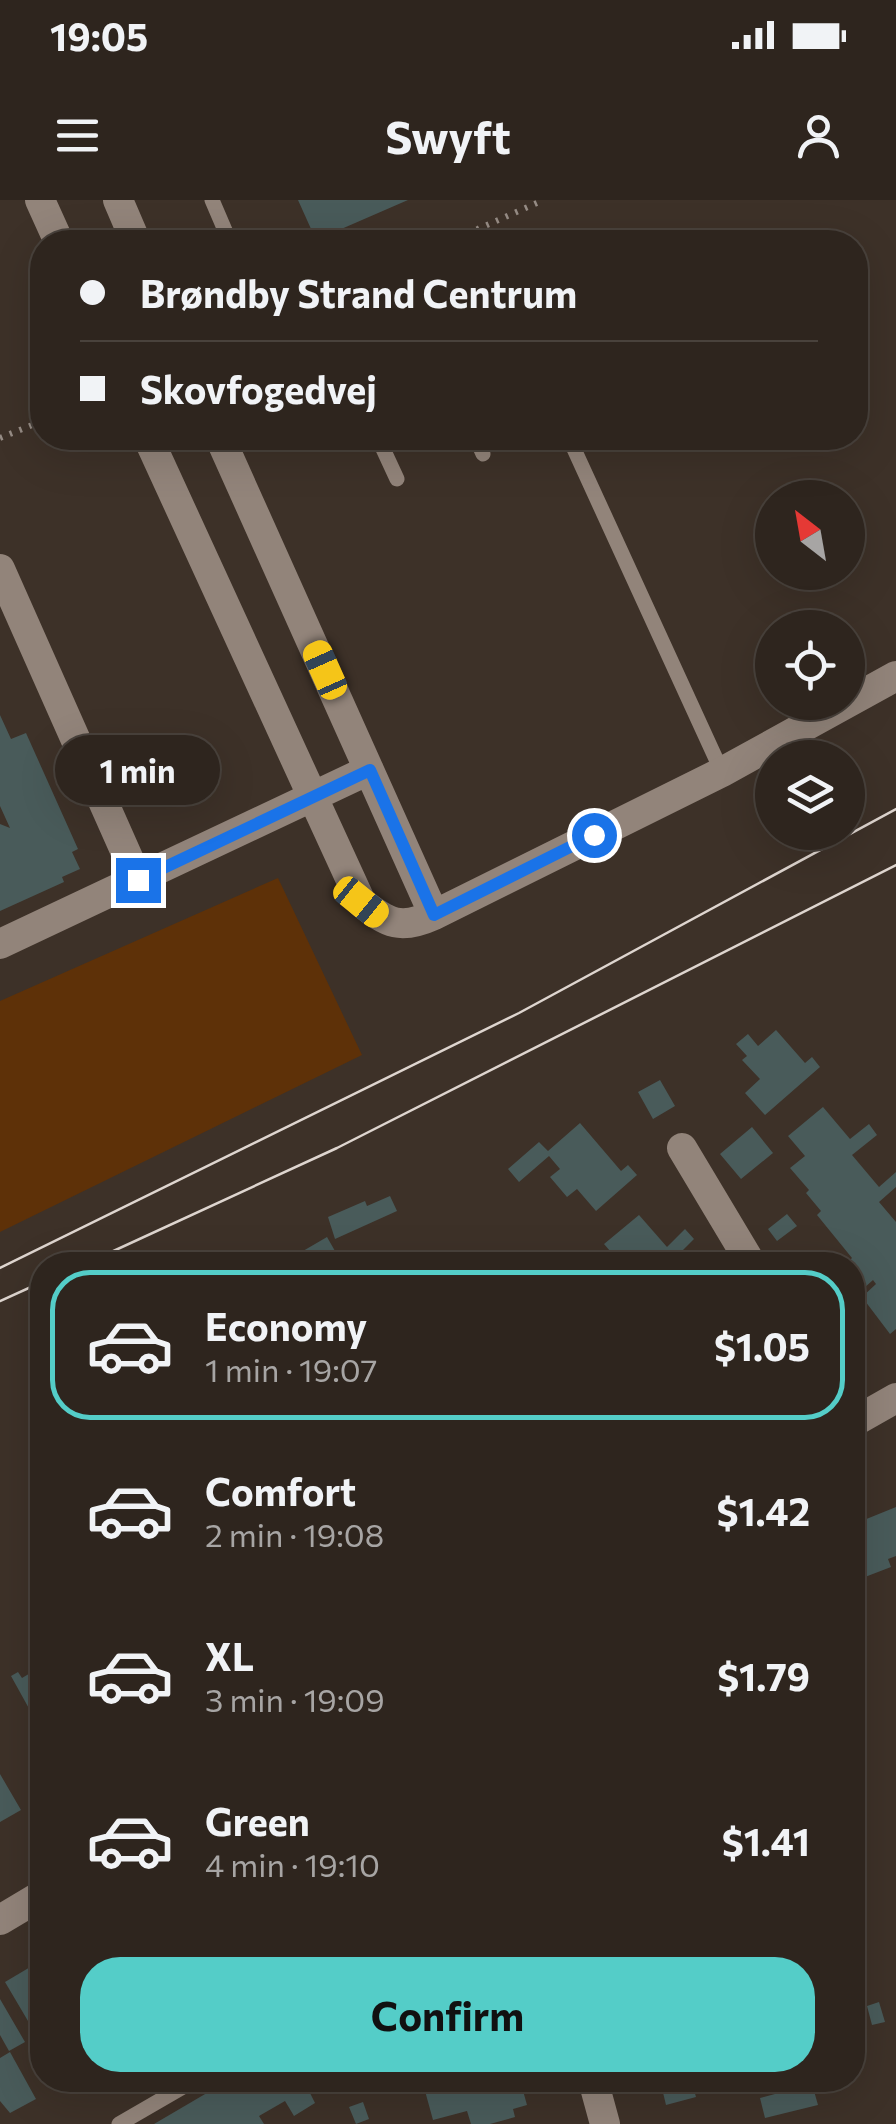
<!DOCTYPE html>
<html lang="en">
<head>
<meta charset="utf-8">
<style>
	:root { --surface:#2e251e; --page:#3a312b; --text:#f1f3f6; --muted:#a7a5a4; --line:#49423c; --accent:#54cdc8 }
	body { margin:0; font-family:Commissioner,sans-serif; background:var(--page); color:var(--text); height:100vh; display:flex; flex-direction:column; font-size:38px; white-space:nowrap }
	* { box-sizing:border-box; margin:0 }
	p { font-size:32px; color:var(--muted) }
	.icon { flex:none; width:55px; height:55px; fill:none; stroke:currentColor; stroke-width:2; stroke-linecap:round; stroke-linejoin:round }
	.map { position:relative; flex:1; overflow:hidden }
	.drawer { position:absolute; left:30px; top:1052px; width:835px; height:840px; display:flex; flex-direction:column; background:var(--surface); border-radius:40px; box-shadow:0 10px 40px #0002,0 0 0 2px var(--line) }
	.drawer>* { flex:none }
	.hud { position:absolute; left:30px; top:30px; width:838px; height:220px; border-radius:40px; box-shadow:0 10px 40px #0002,0 0 0 2px var(--line); display:grid; align-content:center; height:220px; padding:0 50px; background:var(--surface) }
	.needle { width:65px; rotate:329deg }
	.fabs { position:absolute; left:755px; top:280px; display:grid; gap:20px }
	.fabs a { display:grid; place-items:center; width:110px; height:110px; border-radius:50%; background:var(--surface); box-shadow:0 10px 40px #0002,0 0 0 2px var(--line); font-size:50px }
	.end { position:absolute; width:45px; height:45px; margin:-22px; border:12px solid #1a73e8; background:#fff; box-shadow:0 0 0 5px #fff }
	.from { border-radius:50% }
	.bubble { position:absolute; height:70px; border-radius:35px; background:var(--surface); box-shadow:0 10px 40px #0002,0 0 0 2px var(--line); font-size:32px; font-weight:700; line-height:70px; text-align:center }
	.car { position:absolute; width:30px; height:60px; margin:-30px -15px; border-radius:12px; box-shadow:0 0 8px 2px #0007; background:linear-gradient(#f5c518 24%,#345 0 40%,#f5c518 0 76%,#345 0 86%,#f5c518 0) }
	.hud b { display:flex; align-items:center; gap:35px; height:95px; font-size:38px }
	.hud b+b { border-top:2px solid var(--line) }
	.hud i { width:25px; height:25px; background:var(--text) }
	ul { padding:18px 0 0; list-style:none }
	li { display:flex; align-items:center; gap:30px; height:150px; margin:0 20px 15px; padding:0 30px; border:5px solid transparent; border-radius:40px }
	li div { flex:1 }
	li b { display:block; font-size:38px }
	li em { font-style:normal; font-weight:700 }
	li.on { border-color:var(--accent) }
	li>.icon { width:90px; height:90px; stroke-width:1.5 }
	.button { display:flex; gap:20px; margin-top:auto; padding:20px 50px }
	.button a { flex:1; height:115px; border-radius:40px; background:var(--accent); color:#111; font-size:40px; font-weight:700; line-height:115px; text-align:center }
	.status { display:flex; justify-content:space-between; align-items:center; height:70px; padding:0 50px; background:var(--surface); direction:ltr }
	.status svg { height:28px; fill:currentColor }
	header { display:flex; justify-content:space-between; align-items:center; height:130px; padding:0 50px; background:var(--surface); font-size:45px; font-weight:700 }
	.map>svg:first-child { display:block }
</style>
</head>
<body>
<div class="status"><b>19:05</b><svg viewBox="0 0 49 12"><path d="M0 12V9h3v3zM5 12V6h3v6zM10 12V3h3v9zM15 12V0h3v12zM26 1h20v11H26zM47 4h2v5h-2z"/></svg></div>
<header><svg class="icon" aria-label="menu" viewBox="0 0 24 24"><path d="M4 6h16M4 12h16M4 18h16"/></svg>Swyft<svg class="icon" aria-label="person" viewBox="0 0 24 24"><circle cx="12" cy="8" r="4"/><path d="M4 21q1-7 8-7t8 7"/></svg></header>
<div class="map">
<svg width="896" height="1924" viewBox="0 0 896 1924">
	<rect width="100%" height="100%" fill="#3d3128"/>
	<path fill="#5e3108" d="M278,678L362,855L0,1032V801Z"/>
	<path fill="#495b5a" d="M298,0H408L316,40Z
		M0,515L11,539L26,533L78,649L72,652L80,669L62,677L64,682L0,711V624L10,628L0,606Z
		M776,830L805,863L812,857L820,867L765,915L745,893L760,879L742,860L747,856L736,844L748,834L758,846Z
		M660,880L675,906L653,919L638,892Z
		M823,907L850,939L869,924L877,935L852,955L879,987L896,972V987L879,1002L896,1022V1129L890,1134L862,1097L876,1084L873,1080L864,1088L852,1075V1065H845L852,1058L817,1015L821,1011L806,993L809,990L790,968L805,956L788,936Z
		M580,923L621,971L628,965L637,975L596,1011L577,989L567,997L550,977L560,969L549,956L519,982L508,969L539,942L548,951Z
		M752,927L773,953L741,979L720,954Z
		M390,996L397,1011L335,1039L328,1017L365,1001L367,1006Z
		M787,1014L797,1026L777,1041L768,1029Z
		M639,1015L667,1047L685,1029L694,1039L668,1065H622L604,1044Z
		M327,1037L343,1065H279Z
		M896,1307V1356L888,1359L891,1367L852,1382V1334L862,1330L859,1322Z
		M42,1466V1532L11,1476L18,1472L22,1478Z
		M0,1574L21,1610L0,1622Z
		M42,1760V1812L28,1821L5,1782Z
		M0,1799L25,1842L9,1851L0,1835Z
		M879,1802L885,1822L872,1825L867,1806Z
		M10,1852L36,1899L10,1913L0,1901V1858Z
		M229,1880H320L307,1887L315,1903L294,1916L285,1901L259,1916L264,1924H154Z
		M422,1880H520L527,1905L513,1909L515,1917L490,1924H471L467,1911L433,1920Z
		M660,1880H691L696,1897L666,1905Z
		M812,1884L818,1905L765,1918L760,1898Z
		M363,1902L369,1919L356,1924L349,1907Z"/>
	<g fill="none" stroke-linecap="round" stroke-linejoin="round">
		<path stroke="#968c85" stroke-width="6" stroke-dasharray="2.5 8" stroke-linecap="butt" d="M448,42L544,0
			M0,238L42,221"/>
		<path stroke="#92847a" stroke-width="15" d="M212,0L230,42
			M378,238L397,279
			M476,238L483,254
			M569,238L722,572
			M119,1924L195,1880"/>
		<path stroke="#92847a" stroke-width="30" d="M40,0L59,42
			M118,0L136,42
			M148,238L361,702C388,724 401,730 434,715L722,572L896,476
			M220,238L434,715
			M0,369L138,680
			M0,744L369,570
			M682,948L752,1065
			M593,1880L605,1924"/>
		<path stroke="#92847a" stroke-width="30" d="M852,1223L896,1198
			M0,1720L42,1695"/>
		<path stroke="#ded5cf" stroke-width="2.5" d="M83,1065L337,948L896,665
			M0,1068L519,813L896,609
			M0,1101L42,1082"/>
	</g>
	<g fill="none" stroke-linecap="round" stroke-linejoin="round">
		<path stroke="#1a73e8" stroke-width="12" d="M138,680L370,570L434,715L594,635"/>
	</g>
</svg>
<div class="fabs">
<a><svg class="needle" viewBox="-14 -14 28 28"><path d="M0-13l5 13h-10z" fill="#e53935"/><path d="M0 13l5-13h-10z" fill="#a7a5a4"/></svg></a>
<a><svg class="icon" aria-label="locate" viewBox="0 0 24 24"><circle cx="12" cy="12" r="6"/><path d="M12 2v4M12 18v4M2 12h4M18 12h4"/></svg></a>
<a><svg class="icon" aria-label="layers" viewBox="0 0 24 24"><path d="M12 4l9 5-9 5-9-5zM3 14l9 5 9-5"/></svg></a>
</div>
<i class="end from" style="left:594px;top:635px"></i>
<i class="end" style="left:138px;top:680px"></i>
<div class="bubble" style="left:55px;top:535px;width:165px">1 min</div>
<i class="car" style="left:325px;top:470px;rotate:336deg"></i>
<i class="car" style="left:361px;top:702px;rotate:129deg"></i>
<div class="hud">
<b><i class="from"></i>Brøndby Strand Centrum</b>
<b><i></i>Skovfogedvej</b>
</div>
<section class="drawer">
<ul>
<li class="on"><svg class="icon" aria-label="car" viewBox="0 0 24 24"><path d="M5 17H2v-5l4-1 3-4h7l3 4 3 1v5h-3M9 17h6M6 11h13"/><circle cx="7" cy="17" r="2"/><circle cx="17" cy="17" r="2"/></svg><div><b>Economy</b><p>1 min · 19:07</p></div><em>$1.05</em></li>
<li><svg class="icon" aria-label="car" viewBox="0 0 24 24"><path d="M5 17H2v-5l4-1 3-4h7l3 4 3 1v5h-3M9 17h6M6 11h13"/><circle cx="7" cy="17" r="2"/><circle cx="17" cy="17" r="2"/></svg><div><b>Comfort</b><p>2 min · 19:08</p></div><em>$1.42</em></li>
<li><svg class="icon" aria-label="car" viewBox="0 0 24 24"><path d="M5 17H2v-5l4-1 3-4h7l3 4 3 1v5h-3M9 17h6M6 11h13"/><circle cx="7" cy="17" r="2"/><circle cx="17" cy="17" r="2"/></svg><div><b>XL</b><p>3 min · 19:09</p></div><em>$1.79</em></li>
<li><svg class="icon" aria-label="car" viewBox="0 0 24 24"><path d="M5 17H2v-5l4-1 3-4h7l3 4 3 1v5h-3M9 17h6M6 11h13"/><circle cx="7" cy="17" r="2"/><circle cx="17" cy="17" r="2"/></svg><div><b>Green</b><p>4 min · 19:10</p></div><em>$1.41</em></li>
</ul>
<div class="button"><a>Confirm</a></div>
</section>
</div>
</body>
</html>
